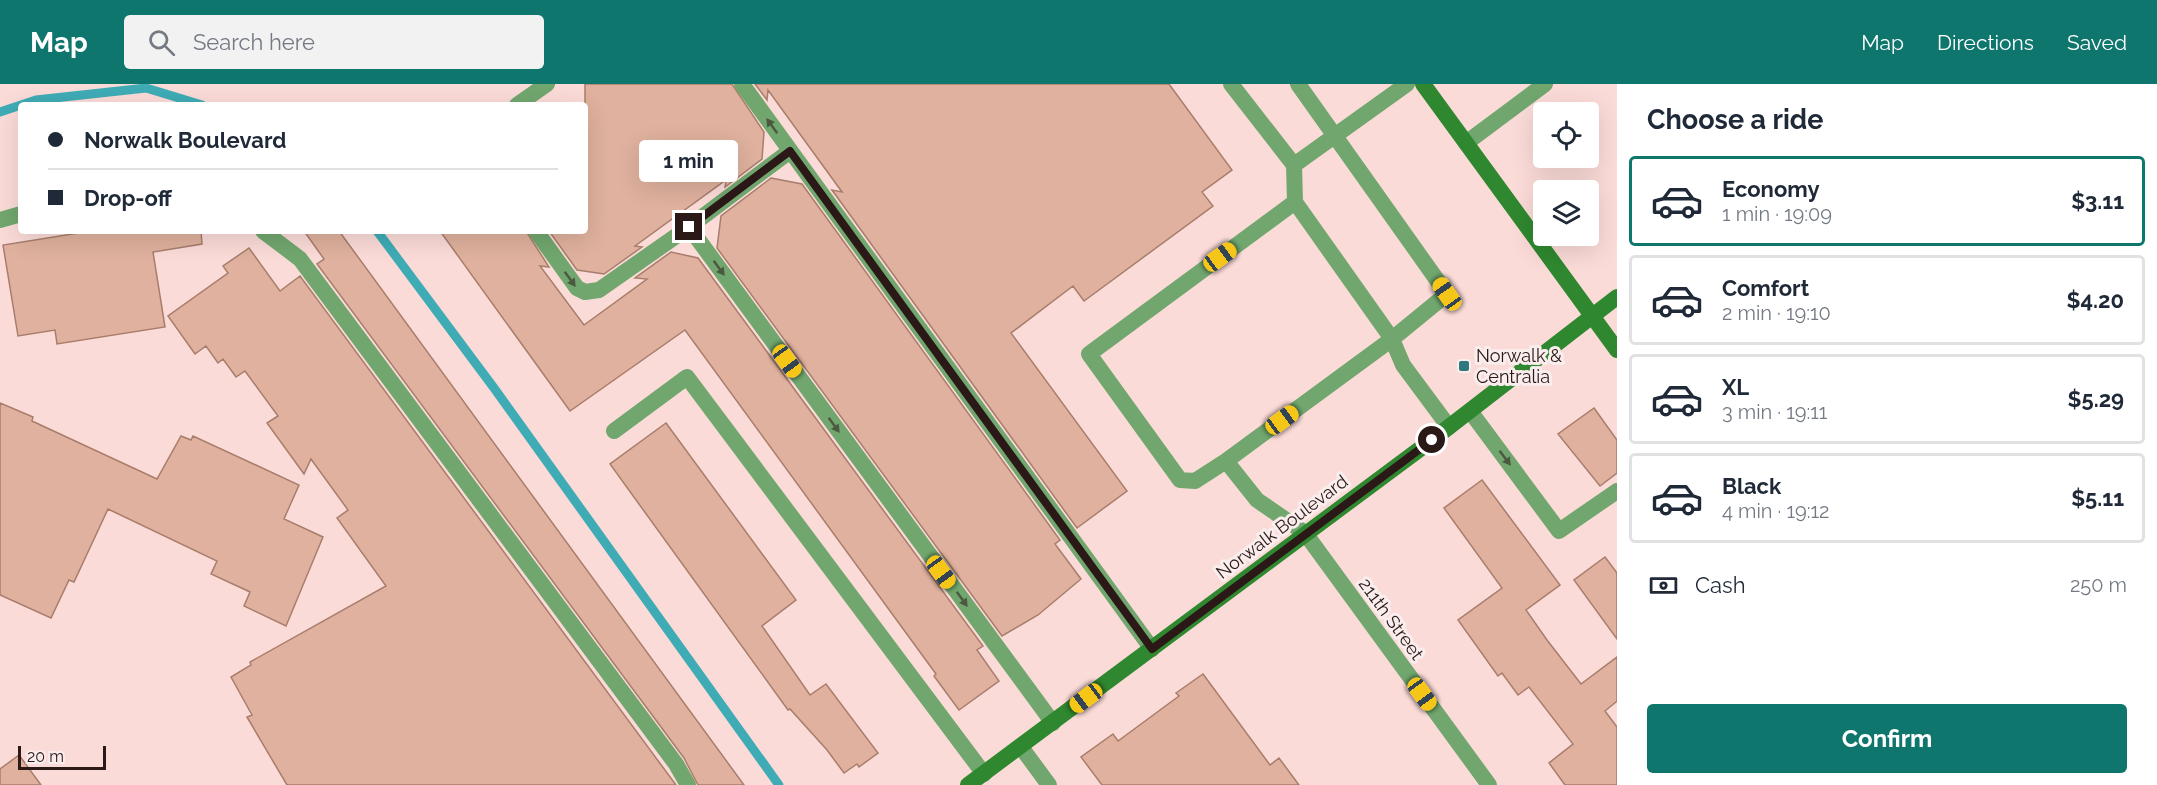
<!DOCTYPE html>
<html lang="en">
<head>
<meta charset="utf-8">
<style>
	:root { --surface:#fff; --page:#f2f2f3; --text:#1f2937; --muted:#747a83; --line:#e0e1e3; --accent:#0f766e }
	body { margin:0; font-family:Raleway,sans-serif; background:var(--page); color:var(--text); height:100vh; display:flex; flex-direction:column; font-size:22px; white-space:nowrap }
	* { box-sizing:border-box; margin:0 }
	p { font-size:20px; color:var(--muted) }
	.icon { flex:none; width:33px; height:33px; fill:none; stroke:currentColor; stroke-width:2; stroke-linecap:round; stroke-linejoin:round }
	.map { position:relative; flex:1; overflow:hidden }
	.drawer { display:flex; flex-direction:column; background:var(--surface); width:540px }
	.drawer>* { flex:none }
	.guide { position:absolute; left:18px; top:18px; width:570px; height:132px; border-radius:6px; box-shadow:0 6px 24px #0002; display:grid; align-content:center; height:132px; padding:0 30px; background:var(--surface) }
	.controls { position:absolute; left:1533px; top:18px; display:grid; gap:12px }
	.controls a { display:grid; place-items:center; width:66px; height:66px; border-radius:6px; background:var(--surface); box-shadow:0 6px 24px #0002; font-size:30px }
	.scale { position:absolute; left:18px; bottom:15px; width:88px; box-sizing:border-box; padding-left:6px; border:3px solid #2b1918; border-top:0; font-size:16px; line-height:21px; white-space:nowrap; color:#2b1918; -webkit-text-stroke:4px #f9eeed; paint-order:stroke }
	.end { position:absolute; width:27px; height:27px; margin:-14px; border:8px solid #2b1918; background:#fff; box-shadow:0 0 0 3px #fff }
	.from { border-radius:50% }
	.bubble { position:absolute; height:42px; border-radius:6px; background:var(--surface); box-shadow:0 6px 24px #0002; font-size:20px; font-weight:700; line-height:42px; text-align:center }
	.car { position:absolute; width:18px; height:36px; margin:-18px -9px; border-radius:8px; box-shadow:0 0 4px 2px #0007; background:linear-gradient(#f5c518 24%,#345 0 40%,#f5c518 0 76%,#345 0 86%,#f5c518 0) }
	.guide b { display:flex; align-items:center; gap:21px; height:57px; font-size:22px }
	.guide b+b { border-top:2px solid var(--line) }
	.guide i { width:15px; height:15px; background:var(--text) }
	ul { padding:0; list-style:none }
	li { display:flex; align-items:center; gap:18px; height:90px; margin:0 12px 9px; padding:0 18px; border:3px solid var(--line); border-radius:6px }
	li div { flex:1 }
	li b { display:block; font-size:22px }
	li em { font-style:normal; font-weight:700 }
	li.selected { border-color:var(--accent) }
	li>.icon { width:54px; height:54px; stroke-width:1.5 }
	h2 { padding:0 30px; font-size:27px; line-height:72px }
	.pay { display:flex; align-items:center; gap:15px; height:66px; padding:0 30px; font-size:22px }
	.pay p { margin-inline-start:auto }
	.button { display:flex; gap:12px; margin-top:auto; padding:12px 30px }
	.button a { flex:1; height:69px; border-radius:6px; background:var(--accent); color:#fff; font-size:24px; font-weight:700; line-height:69px; text-align:center }
	header { display:flex; align-items:center; gap:36px; box-sizing:border-box; height:84px; padding:0 30px; background:var(--accent); color:#fff }
	header strong { font-size:28px }
	nav { display:flex; gap:33px; margin-inline-start:auto; font-size:21px }
	.search { width:420px; height:54px; background:var(--page); display:flex; align-items:center; gap:15px; box-sizing:border-box; padding:0 21px; border-radius:6px; color:var(--muted); font-size:22px }
	main { display:flex; flex:1; min-height:0 }
	.map>svg:first-child { display:block }
</style>
</head>
<body>
<header>
<strong>Map</strong>
<div class="search"><svg class="icon" aria-label="search" viewBox="0 0 24 24"><circle cx="10" cy="10" r="6"/><path d="M15 15l6 6"/></svg>Search here</div>
<nav><a>Map</a><a>Directions</a><a>Saved</a></nav>
</header>
<main>
<div class="map">
<svg width="1617" height="701" viewBox="0 0 1617 701">
	<rect width="100%" height="100%" fill="#fbdbd8"/>
	<g fill="none" stroke-linecap="round" stroke-linejoin="round">
		<path stroke="#3facb5" stroke-width="9" d="M0,28L36,16L146,4L202,21
			M377,147L494,304L779,701"/>
	</g>
	<path fill="#dfb19e" stroke="#a87d6b" stroke-width="1.5" d="M585,0H732L764,48L762,75L725,103L726,96L635,162L642,163L604,190L577,186L549,147H585Z
		M755,0H1169L1232,86L1202,108L1213,122L1084,217L1073,202L1011,249L1127,407L1077,444L832,106L842,108L768,6L767,16Z
		M771,94L802,100L1060,456L1055,460L1081,495L1038,531L1002,552L717,164L721,132Z
		M91,147H201L202,160L153,168L165,243L57,260L55,246L18,252L3,161Z
		M304,147H339L744,701H698L684,674L317,180L324,175Z
		M440,147H526L549,183L540,182L584,241L647,195L635,194L671,168L698,174L983,562L977,566L999,597L959,626L934,592L936,590L685,246L570,327Z
		M249,164L280,207L300,192L676,701H287L247,633L252,631L231,593L251,581L250,578L386,502L337,434L348,426L311,375L304,390L267,339L278,332L245,287L236,293L223,275L218,279L206,262L195,270L168,232L228,189L223,182Z
		M0,319L33,333L32,337L157,395L181,352L191,356L193,352L299,401L284,435L323,453L286,542L244,522L250,508L211,490L217,477L108,425L74,498L69,496L51,534L0,511Z
		M1594,324L1617,356V389L1600,402L1558,350Z
		M666,339L796,516L762,542L810,611L826,600L878,669L859,683L857,680L844,689L827,666L790,625L788,626L610,380Z
		M1482,396L1560,501L1526,526L1547,556L1581,600L1617,573V617L1605,627L1617,643V701H1565L1549,679L1573,660L1529,603L1518,611L1502,589L1498,592L1458,536L1502,504L1444,424Z
		M1605,473L1617,489V555L1574,496Z
		M1203,590L1270,681L1279,674L1299,701H1102L1081,673L1113,650L1118,657L1179,612L1176,609Z
		M19,671L41,701H0V685Z"/>
	<g fill="none" stroke-linecap="round" stroke-linejoin="round">
		<path stroke="#71a76e" stroke-width="16" d="M742,0L1152,565
			M1231,0L1294,81L1295,118L1089,270L1180,396L1195,397L1226,377L1392,255L1447,210L1298,0
			M517,21L547,0
			M1294,81L1407,0
			M1295,118L1392,255L1403,281L1449,343
			M689,143L790,67
			M536,147L577,204L585,208L599,206L689,143L1053,639
			M1470,327L1559,447L1617,407
			M614,347L687,293L984,690
			M1226,377L1257,416L1305,449"/>
		<path stroke="#71a76e" stroke-width="16" d="M1466,59L1545,0
			M0,136L21,130
			M263,147L300,175L676,680L688,701
			M1305,449L1489,701
			M1021,663L1049,701"/>
		<path stroke="#2f882f" stroke-width="16" d="M1423,0L1617,266
			M968,701L1432,356L1617,213"/>
	</g>
	<defs><path id="oneway-solid" d="M-6-.8H1V-3.2L6.5 0L1 3.2V.8H-6Z" transform="scale(1.5)"/></defs>
	<g fill="#4a593f">
		<use href="#oneway-solid" transform="translate(772 42) rotate(-126)"/>
		<use href="#oneway-solid" transform="translate(719 184) rotate(54)"/>
		<use href="#oneway-solid" transform="translate(570 195) rotate(54)"/>
		<use href="#oneway-solid" transform="translate(834 341) rotate(54)"/>
		<use href="#oneway-solid" transform="translate(1505 374) rotate(53)"/>
		<use href="#oneway-solid" transform="translate(962 515) rotate(54)"/>
	</g>
	<g fill="none" stroke-linecap="round" stroke-linejoin="round">
		<path stroke="#2b1918" stroke-width="8" d="M689,143L790,67L1152,565L1432,356"/>
	</g>
	<rect fill="#2f787e" stroke="#f9eeed" stroke-width="2" x="1458" y="276" width="12" height="12" rx="3"/>
	<g text-anchor="middle" stroke-width="6" stroke-linejoin="round" paint-order="stroke">
		<g font-size="18" fill="#2b1918" stroke="#f9eeed" text-anchor="start">
			<text x="1476" y="278">Norwalk &amp;<tspan x="1476" dy="21">Centralia</tspan></text>
		</g>
		<g font-size="18" fill="#2b1918" stroke="#f9eeed">
			<text transform="translate(1282 443) rotate(-37)" y="6">Norwalk Boulevard</text>
			<text transform="translate(1391 535) rotate(54)" y="6">211th Street</text>
		</g>
	</g>
</svg>
<div class="controls">
<a><svg class="icon" aria-label="locate" viewBox="0 0 24 24"><circle cx="12" cy="12" r="6"/><path d="M12 2v4M12 18v4M2 12h4M18 12h4"/></svg></a>
<a><svg class="icon" aria-label="layers" viewBox="0 0 24 24"><path d="M12 4l9 5-9 5-9-5zM3 14l9 5 9-5"/></svg></a>
</div>
<div class="scale">20 m</div>
<i class="end from" style="left:1432px;top:356px"></i>
<i class="end" style="left:689px;top:143px"></i>
<div class="bubble" style="left:639px;top:56px;width:99px">1 min</div>
<i class="car" style="left:1220px;top:173px;rotate:54deg"></i>
<i class="car" style="left:1447px;top:210px;rotate:325deg"></i>
<i class="car" style="left:787px;top:277px;rotate:144deg"></i>
<i class="car" style="left:1282px;top:336px;rotate:54deg"></i>
<i class="car" style="left:941px;top:488px;rotate:144deg"></i>
<i class="car" style="left:1422px;top:610px;rotate:144deg"></i>
<i class="car" style="left:1086px;top:614px;rotate:233deg"></i>
<div class="guide">
<b><i class="from"></i>Norwalk Boulevard</b>
<b><i></i>Drop-off</b>
</div>
</div>
<section class="drawer">
<h2>Choose a ride</h2>
<ul>
<li class="selected"><svg class="icon" aria-label="car" viewBox="0 0 24 24"><path d="M5 17H2v-5l4-1 3-4h7l3 4 3 1v5h-3M9 17h6M6 11h13"/><circle cx="7" cy="17" r="2"/><circle cx="17" cy="17" r="2"/></svg><div><b>Economy</b><p>1 min · 19:09</p></div><em>$3.11</em></li>
<li><svg class="icon" aria-label="car" viewBox="0 0 24 24"><path d="M5 17H2v-5l4-1 3-4h7l3 4 3 1v5h-3M9 17h6M6 11h13"/><circle cx="7" cy="17" r="2"/><circle cx="17" cy="17" r="2"/></svg><div><b>Comfort</b><p>2 min · 19:10</p></div><em>$4.20</em></li>
<li><svg class="icon" aria-label="car" viewBox="0 0 24 24"><path d="M5 17H2v-5l4-1 3-4h7l3 4 3 1v5h-3M9 17h6M6 11h13"/><circle cx="7" cy="17" r="2"/><circle cx="17" cy="17" r="2"/></svg><div><b>XL</b><p>3 min · 19:11</p></div><em>$5.29</em></li>
<li><svg class="icon" aria-label="car" viewBox="0 0 24 24"><path d="M5 17H2v-5l4-1 3-4h7l3 4 3 1v5h-3M9 17h6M6 11h13"/><circle cx="7" cy="17" r="2"/><circle cx="17" cy="17" r="2"/></svg><div><b>Black</b><p>4 min · 19:12</p></div><em>$5.11</em></li>
</ul>
<div class="pay"><svg class="icon" aria-label="cash" viewBox="0 0 24 24"><path d="M3 7h18v10H3z"/><circle cx="12" cy="12" r="2"/></svg>Cash<p>250 m</p></div>
<div class="button"><a>Confirm</a></div>
</section>
</main>
</body>
</html>
